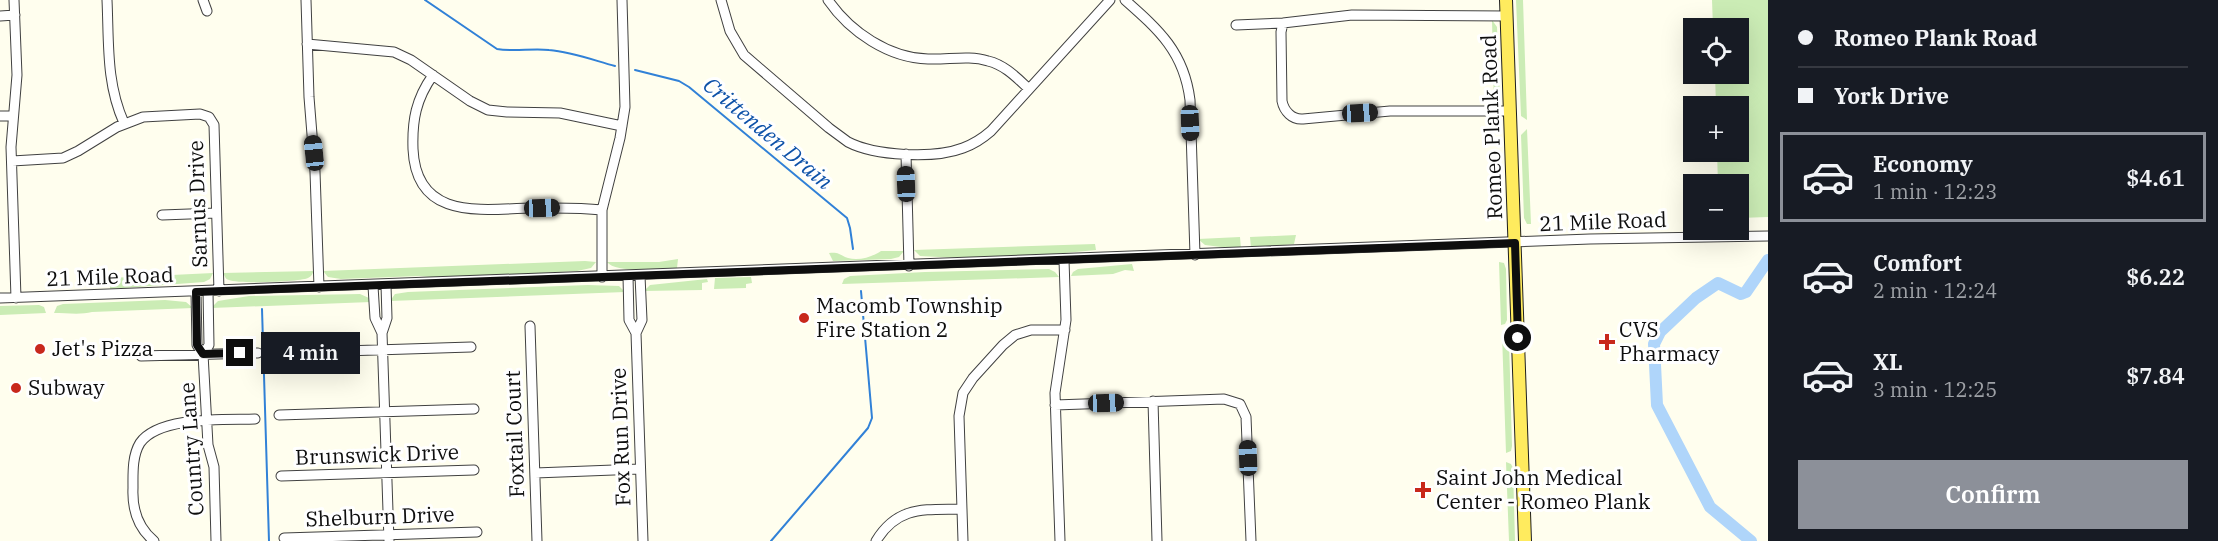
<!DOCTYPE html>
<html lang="en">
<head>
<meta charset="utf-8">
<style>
	:root { --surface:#171b24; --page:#20242c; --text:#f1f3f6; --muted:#9ea1a6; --line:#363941; --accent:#8c9099 }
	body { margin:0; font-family:"IBM Plex Serif",serif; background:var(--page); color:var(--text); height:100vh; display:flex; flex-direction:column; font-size:22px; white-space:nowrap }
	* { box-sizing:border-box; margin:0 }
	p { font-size:20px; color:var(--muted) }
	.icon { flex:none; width:33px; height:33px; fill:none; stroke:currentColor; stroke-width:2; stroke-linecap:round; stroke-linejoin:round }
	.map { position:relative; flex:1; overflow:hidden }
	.details { display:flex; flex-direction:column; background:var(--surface); width:450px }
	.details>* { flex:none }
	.hud { display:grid; align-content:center; height:132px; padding:0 30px; background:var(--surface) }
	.controls { position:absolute; left:1683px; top:18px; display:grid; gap:12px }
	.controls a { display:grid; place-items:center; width:66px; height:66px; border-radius:0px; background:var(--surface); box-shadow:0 6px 24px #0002; font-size:30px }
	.end { position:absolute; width:27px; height:27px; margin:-14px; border:8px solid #0e0e0e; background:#fff; box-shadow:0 0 0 3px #fff }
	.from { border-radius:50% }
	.bubble { position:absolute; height:42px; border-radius:0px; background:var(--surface); box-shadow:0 6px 24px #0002; font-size:20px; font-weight:600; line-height:42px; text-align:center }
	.car { position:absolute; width:18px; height:36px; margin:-18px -9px; border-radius:8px; box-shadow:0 0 4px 2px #0007; background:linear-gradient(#222 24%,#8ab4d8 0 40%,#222 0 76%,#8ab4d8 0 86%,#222 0) }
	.hud b { display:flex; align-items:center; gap:21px; height:57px; font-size:22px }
	.hud b+b { border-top:2px solid var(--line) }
	.hud i { width:15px; height:15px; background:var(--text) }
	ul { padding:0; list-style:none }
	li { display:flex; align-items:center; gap:18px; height:90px; margin:0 12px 9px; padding:0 18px; border:3px solid transparent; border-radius:0px }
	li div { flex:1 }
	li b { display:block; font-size:22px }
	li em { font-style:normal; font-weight:600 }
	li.current { border-color:var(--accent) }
	li>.icon { width:54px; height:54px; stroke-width:1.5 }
	.action { display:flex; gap:12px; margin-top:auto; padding:12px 30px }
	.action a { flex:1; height:69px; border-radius:0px; background:var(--accent); color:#fff; font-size:24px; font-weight:600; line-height:69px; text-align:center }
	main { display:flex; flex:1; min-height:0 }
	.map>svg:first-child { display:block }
</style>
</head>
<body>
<main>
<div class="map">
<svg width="1768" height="541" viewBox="0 0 1768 541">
	<rect width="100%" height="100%" fill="#fffeee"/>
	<path fill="#cbecb5" d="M1516,0H1523L1527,120L1521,116Z
		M1712,0H1768V217L1739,218L1738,184H1718L1717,152H1738V106H1716L1715,74H1738V28H1713Z
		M1492,20L1497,27L1500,100L1494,107Z
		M1527,129L1531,224H1527L1524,218L1521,135Z
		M1296,235L1294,244L1251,248L1250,237Z
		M1240,237L1241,249H1237L1205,245L1198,239Z
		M1095,244L1096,250L1033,256L957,258L920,256L914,250Z
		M881,251H904L899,257L891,259L833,261L829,253C840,252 839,255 848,258C859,261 872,257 881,251Z
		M678,259L677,268C661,268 616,274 607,262H659Z
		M585,261L596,262L591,268L577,271L444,278L419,276L341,279L328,277L323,271Z
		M1499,262L1504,263L1506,269L1507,320L1505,324L1501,325Z
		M1132,264L1134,271L1125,270L1113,274L1071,276L1073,272L1078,269Z
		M1049,269L1055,272L1059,277L842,284L844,279L850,276L925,272Z
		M314,271C312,274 312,276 308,278C299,282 237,284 229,280C225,279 225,276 223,273Z
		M213,273L210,279L204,282L110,289V278Z
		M751,277L752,283L746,284V288L714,289L715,278Z
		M707,279L708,282L702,283V290L644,291L650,285Z
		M588,285L619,286L625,292L390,301L395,294L408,292Z
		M360,294L369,298L371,302L211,308L218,301L249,296Z
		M165,300L186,302L193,308L92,312C81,315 66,313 54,313L57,306L63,304Z
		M39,305L44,307L46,313L0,315V306Z
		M1502,334L1507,336L1509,340L1512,446L1511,451L1506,453Z
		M1506,462L1511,464L1513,468L1515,541H1509Z"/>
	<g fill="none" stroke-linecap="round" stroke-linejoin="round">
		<path stroke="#3181d7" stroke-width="2" d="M425,0L497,49C514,52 532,48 549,50C572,52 593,60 615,66
			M635,70L679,81L689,87L847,218L850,228L853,249
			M262,309L269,541
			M771,541L868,428L872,418L861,291"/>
		<path stroke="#afd5fa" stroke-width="12" d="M1751,541L1710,507L1657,405L1654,344L1660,332L1696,298L1718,283L1741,294L1746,292L1768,260"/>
		<defs>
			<path id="minor" d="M14,0L17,75L11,147L16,298
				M107,0C109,43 106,83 124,123
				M203,0L207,11
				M306,0L309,97L315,172L319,287
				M721,0L730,31L744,55L829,128L848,142C875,156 934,159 963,148C974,144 983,138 991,131L1110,0
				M828,0C850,32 889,58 928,59C948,60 969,55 988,61C1005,65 1017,78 1029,89
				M1125,0C1159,30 1184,52 1190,100L1195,255
				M0,16L15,15
				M1283,23L1281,32L1282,101C1284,111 1292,120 1303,119L1390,111H1510
				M1236,25L1283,23L1352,15L1507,16
				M307,44L394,52L411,60L470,101L488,110L507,112L560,113L622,126
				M433,75C416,99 412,120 413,149C416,219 478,210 529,208C553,208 577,207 602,210
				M0,116H13
				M906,154L909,266
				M12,161L63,158L78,151L117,127L143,117L200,114L209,117L214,125L219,291
				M162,215L216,213
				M628,276L629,320L636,333
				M640,276L642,320L636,333L643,541
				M602,277V210L620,138L625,107L622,0
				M386,285L387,318L382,333L389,541
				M373,286L375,318L382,333
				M196,292L197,345L203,354L208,445L214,467L216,541
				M0,298L1590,239L1768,236
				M530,326L537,541
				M280,353L471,347
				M203,354L209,345L208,291
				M141,356L258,353
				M1153,401L1157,541
				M1055,405L1224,399L1240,404L1246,417L1251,541
				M279,415L474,409
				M535,473L640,469
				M281,476L474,470
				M284,538L477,532
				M154,541C137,527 132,509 133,488C133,474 132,456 140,443C159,416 225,420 255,419
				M876,541C898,505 925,510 962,509
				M963,541L959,416L963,393L973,378L1003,345L1015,335L1031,330H1065
				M1060,541L1055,393L1066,320L1064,260"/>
			<path id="major" d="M1506,0L1525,541"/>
		</defs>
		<use href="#minor" stroke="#414141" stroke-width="11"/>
		<use href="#major" stroke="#1f1f1f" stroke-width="14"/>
		<use href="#minor" stroke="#fff" stroke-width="9"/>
		<use href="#major" stroke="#ffeb5e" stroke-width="12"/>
	</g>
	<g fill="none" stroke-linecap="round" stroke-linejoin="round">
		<path stroke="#0e0e0e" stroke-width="8" d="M240,353L203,354L197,345L196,292L1515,243L1518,338"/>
	</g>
	<g fill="#c8281c" stroke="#fff" stroke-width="2">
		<circle cx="804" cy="318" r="6"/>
		<path d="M1604 333h6v6h6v6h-6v6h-6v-6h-6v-6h6z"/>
		<circle cx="40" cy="349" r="6"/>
		<circle cx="16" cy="388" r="6"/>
		<path d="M1420 481h6v6h6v6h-6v6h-6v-6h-6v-6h6z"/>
	</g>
	<g text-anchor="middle" stroke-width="6" stroke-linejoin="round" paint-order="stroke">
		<g font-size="21" fill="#0e0e0e" stroke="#fff">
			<text transform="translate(1492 127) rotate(-92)" y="7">Romeo Plank Road</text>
			<text transform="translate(198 204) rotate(-92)" y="7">Sarnus Drive</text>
			<text transform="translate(1603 222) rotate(-2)" y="7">21 Mile Road</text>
			<text transform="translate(110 277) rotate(-2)" y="7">21 Mile Road</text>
			<text transform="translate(515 434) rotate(-92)" y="7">Foxtail Court</text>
			<text transform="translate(621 437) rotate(-92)" y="7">Fox Run Drive</text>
			<text transform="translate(192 449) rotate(-94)" y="7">Country Lane</text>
			<text transform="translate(377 455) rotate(-2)" y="7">Brunswick Drive</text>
			<text transform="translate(380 517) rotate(-2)" y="7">Shelburn Drive</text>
		</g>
		<g font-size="21" fill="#0e0e0e" stroke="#fff" text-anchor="start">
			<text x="816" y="313">Macomb Township<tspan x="816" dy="24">Fire Station 2</tspan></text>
			<text x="1619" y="337">CVS<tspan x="1619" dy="24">Pharmacy</tspan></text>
			<text x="52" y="356">Jet's Pizza</text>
			<text x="28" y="395">Subway</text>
			<text x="1436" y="485">Saint John Medical<tspan x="1436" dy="24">Center - Romeo Plank</tspan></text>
		</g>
		<g font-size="22" font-style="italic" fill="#0e52a8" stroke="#fff">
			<text transform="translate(768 133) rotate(40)" y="8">Crittenden Drain</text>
		</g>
	</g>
</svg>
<div class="controls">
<a><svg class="icon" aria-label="locate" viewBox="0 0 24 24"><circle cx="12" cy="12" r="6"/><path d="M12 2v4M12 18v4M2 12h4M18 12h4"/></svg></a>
<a>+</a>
<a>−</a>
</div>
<i class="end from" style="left:1518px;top:338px"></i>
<i class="end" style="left:240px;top:353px"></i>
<div class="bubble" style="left:261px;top:332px;width:99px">4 min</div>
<i class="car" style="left:1360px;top:113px;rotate:87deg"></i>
<i class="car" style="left:1190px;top:123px;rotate:178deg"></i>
<i class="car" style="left:314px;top:153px;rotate:354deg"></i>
<i class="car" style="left:906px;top:184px;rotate:358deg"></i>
<i class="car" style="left:542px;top:208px;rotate:88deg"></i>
<i class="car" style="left:1106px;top:403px;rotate:88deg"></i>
<i class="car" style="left:1248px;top:458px;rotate:358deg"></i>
</div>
<section class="details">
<div class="hud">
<b><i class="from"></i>Romeo Plank Road</b>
<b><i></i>York Drive</b>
</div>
<ul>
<li class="current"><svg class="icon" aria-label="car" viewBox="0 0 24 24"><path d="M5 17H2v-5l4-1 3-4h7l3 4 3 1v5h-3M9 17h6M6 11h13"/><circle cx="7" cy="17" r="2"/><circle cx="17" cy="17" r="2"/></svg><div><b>Economy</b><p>1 min · 12:23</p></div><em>$4.61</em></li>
<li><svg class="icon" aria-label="car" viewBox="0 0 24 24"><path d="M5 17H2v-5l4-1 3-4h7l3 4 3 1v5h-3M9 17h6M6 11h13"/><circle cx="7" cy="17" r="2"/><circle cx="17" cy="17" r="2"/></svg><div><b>Comfort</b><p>2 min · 12:24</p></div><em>$6.22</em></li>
<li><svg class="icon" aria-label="car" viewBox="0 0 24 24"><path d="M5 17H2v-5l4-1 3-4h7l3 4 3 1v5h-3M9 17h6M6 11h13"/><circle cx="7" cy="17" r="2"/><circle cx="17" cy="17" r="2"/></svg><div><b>XL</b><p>3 min · 12:25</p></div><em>$7.84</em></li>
</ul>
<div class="action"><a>Confirm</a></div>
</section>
</main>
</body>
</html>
